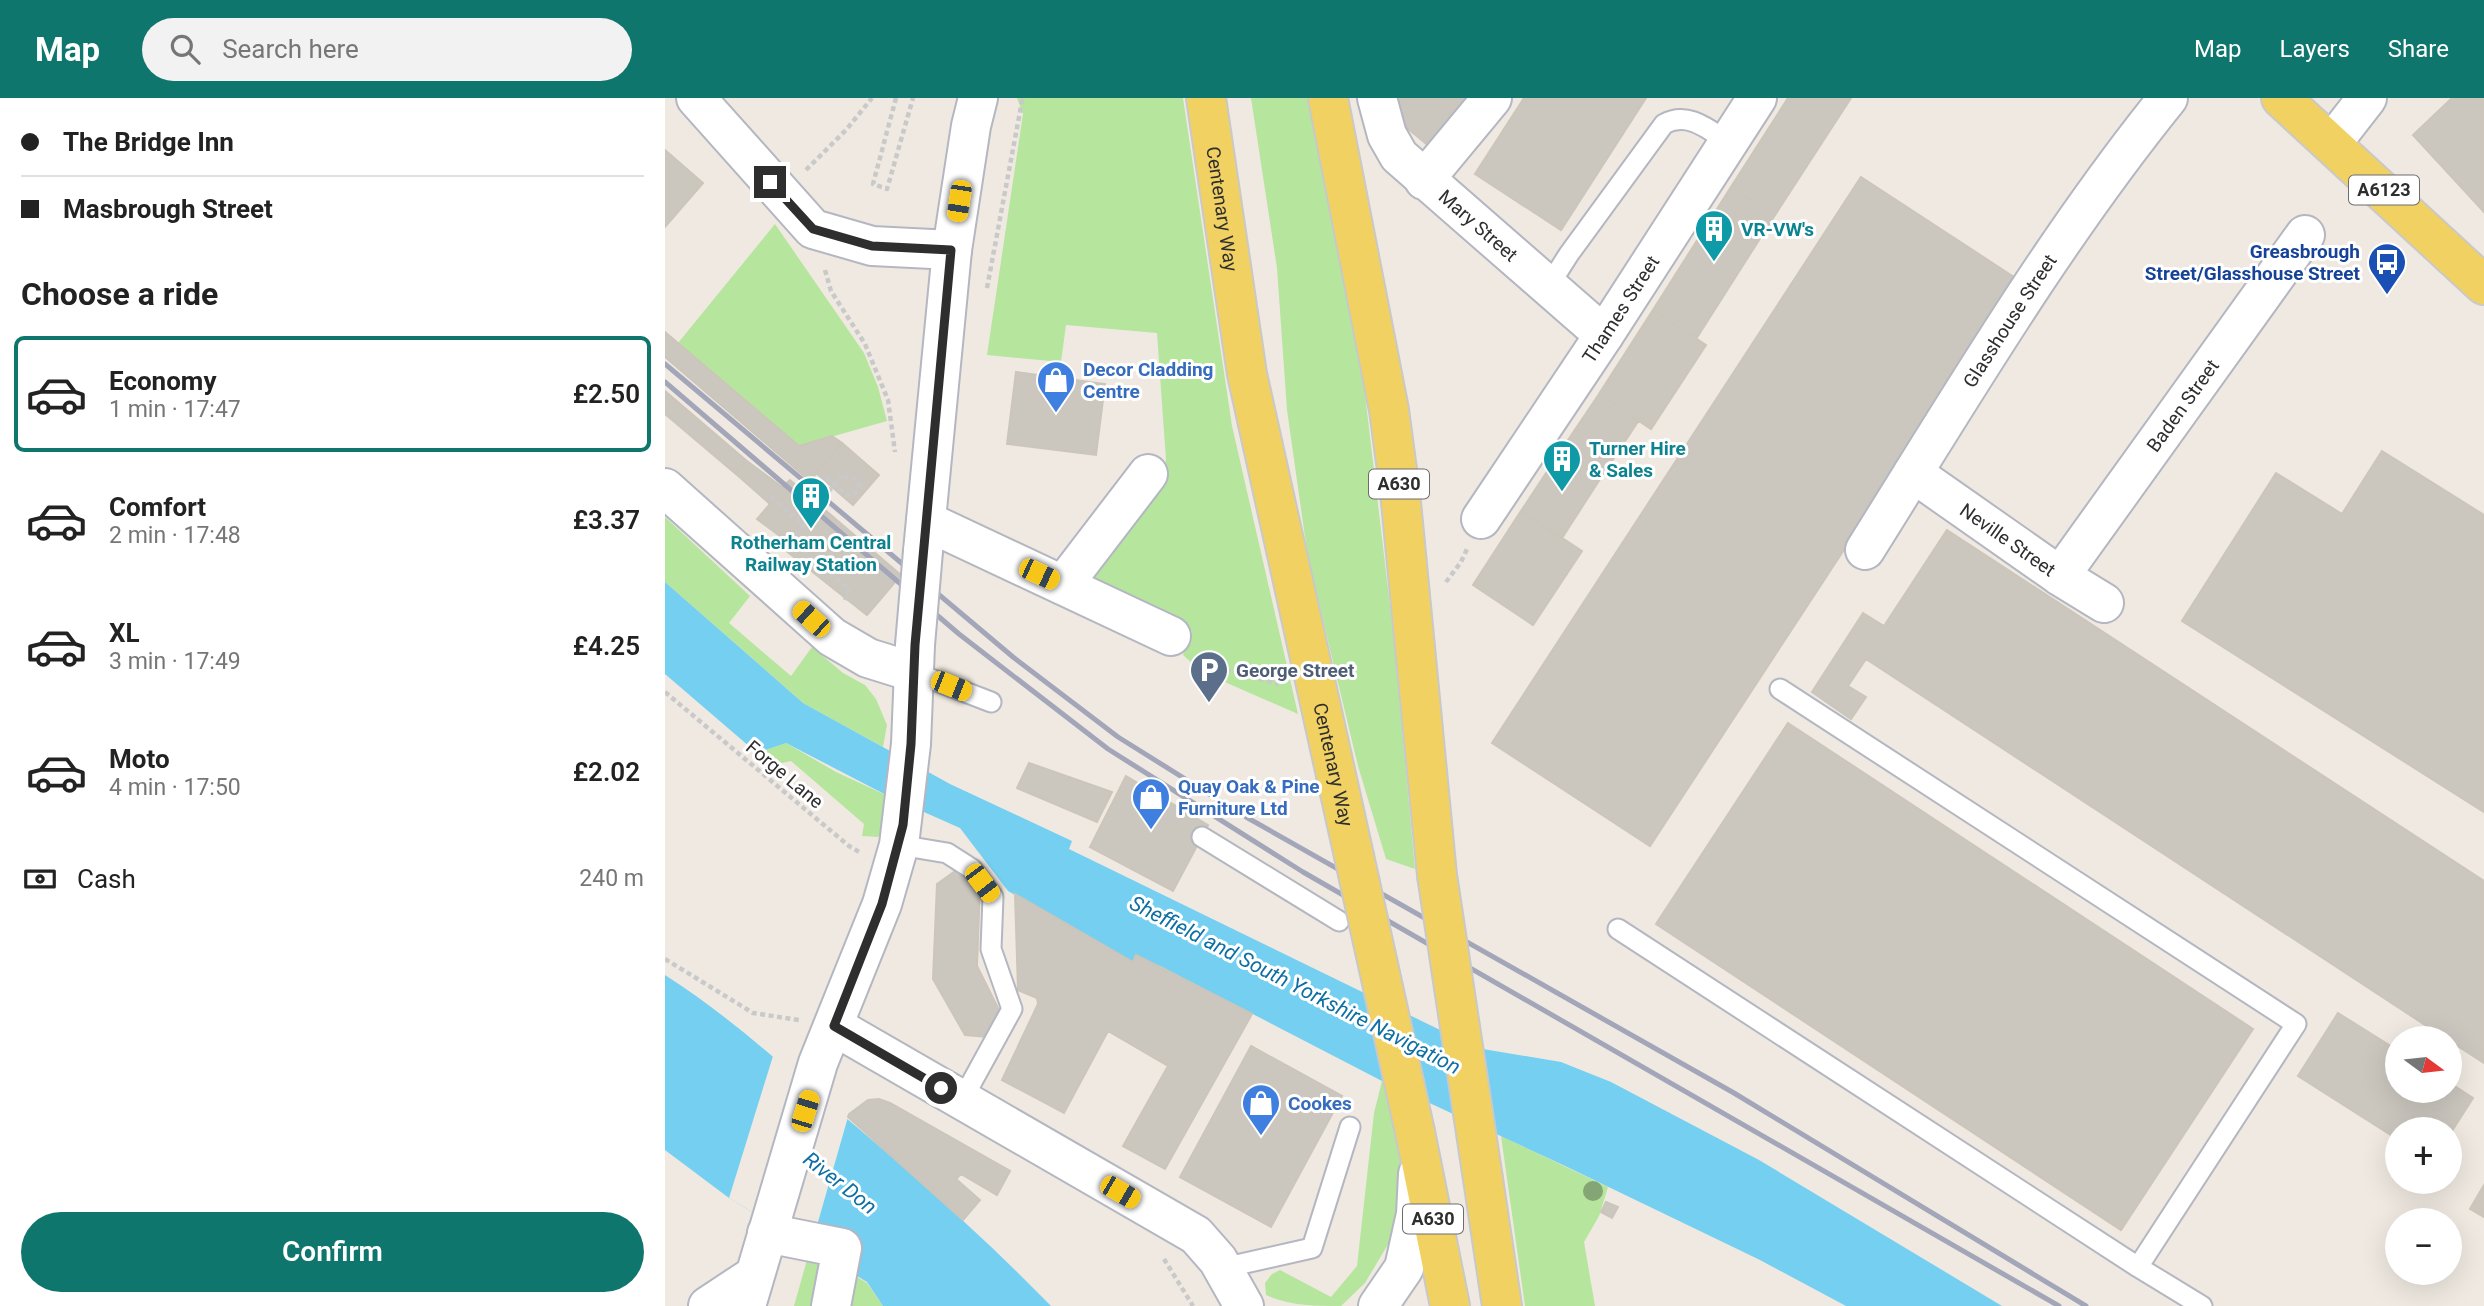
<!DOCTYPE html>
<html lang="en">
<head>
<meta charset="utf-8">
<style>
	:root { --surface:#fff; --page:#f2f2f2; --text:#222; --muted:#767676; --line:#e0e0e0; --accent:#0f766e }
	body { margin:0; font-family:Roboto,sans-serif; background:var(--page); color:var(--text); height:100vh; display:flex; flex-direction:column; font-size:26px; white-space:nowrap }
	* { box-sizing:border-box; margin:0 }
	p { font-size:23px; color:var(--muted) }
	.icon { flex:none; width:38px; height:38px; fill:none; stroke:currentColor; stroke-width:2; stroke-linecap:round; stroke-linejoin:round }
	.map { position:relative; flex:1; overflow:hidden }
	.details { display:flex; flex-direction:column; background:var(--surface); width:665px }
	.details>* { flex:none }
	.guide { display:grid; align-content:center; height:154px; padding:0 21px; background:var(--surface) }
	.needle { width:46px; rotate:105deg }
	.tools { position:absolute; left:1720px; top:928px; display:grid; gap:14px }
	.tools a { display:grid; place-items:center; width:77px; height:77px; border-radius:50%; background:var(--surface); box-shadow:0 7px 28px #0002; font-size:35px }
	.end { position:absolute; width:32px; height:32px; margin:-16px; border:9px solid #2e2e2e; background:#fff; box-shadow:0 0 0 4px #fff }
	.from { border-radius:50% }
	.car { position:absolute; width:21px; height:42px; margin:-21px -10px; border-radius:9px; box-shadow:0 0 5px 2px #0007; background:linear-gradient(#f5c518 24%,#345 0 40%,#f5c518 0 76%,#345 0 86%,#f5c518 0) }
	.guide b { display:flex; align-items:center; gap:24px; height:66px; font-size:26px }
	.guide b+b { border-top:2px solid var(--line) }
	.guide i { width:18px; height:18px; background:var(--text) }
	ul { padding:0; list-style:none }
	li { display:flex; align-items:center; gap:21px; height:116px; margin:0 14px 10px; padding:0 7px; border:4px solid transparent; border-radius:10px }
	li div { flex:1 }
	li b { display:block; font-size:26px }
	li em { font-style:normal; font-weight:600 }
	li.active { border-color:var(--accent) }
	li>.icon { width:63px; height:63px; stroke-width:1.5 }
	h2 { padding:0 21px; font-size:32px; line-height:84px }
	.pay { display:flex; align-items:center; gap:18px; height:77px; padding:0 21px; font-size:26px }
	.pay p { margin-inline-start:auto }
	.cta { display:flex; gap:14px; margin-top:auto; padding:14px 21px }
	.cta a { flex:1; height:80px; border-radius:42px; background:var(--accent); color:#fff; font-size:28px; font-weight:600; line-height:80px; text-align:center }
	header { display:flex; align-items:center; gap:42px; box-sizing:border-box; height:98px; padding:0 35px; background:var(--accent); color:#fff }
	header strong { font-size:33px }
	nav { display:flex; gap:38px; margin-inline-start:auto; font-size:24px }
	.search { width:490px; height:63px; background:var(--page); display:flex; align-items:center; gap:18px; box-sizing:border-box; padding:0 24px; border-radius:38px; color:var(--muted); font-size:26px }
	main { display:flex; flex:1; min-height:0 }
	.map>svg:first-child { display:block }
</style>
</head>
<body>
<header>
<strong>Map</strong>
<div class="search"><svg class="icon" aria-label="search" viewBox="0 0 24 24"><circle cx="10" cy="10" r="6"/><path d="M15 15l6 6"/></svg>Search here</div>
<nav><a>Map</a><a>Layers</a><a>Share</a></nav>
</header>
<main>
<section class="details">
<div class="guide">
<b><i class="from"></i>The Bridge Inn</b>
<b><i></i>Masbrough Street</b>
</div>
<h2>Choose a ride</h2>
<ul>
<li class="active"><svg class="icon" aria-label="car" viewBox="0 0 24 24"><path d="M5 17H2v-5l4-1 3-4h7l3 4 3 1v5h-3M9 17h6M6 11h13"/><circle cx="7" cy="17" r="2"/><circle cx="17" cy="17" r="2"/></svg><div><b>Economy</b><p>1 min · 17:47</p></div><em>£2.50</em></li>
<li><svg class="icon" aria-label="car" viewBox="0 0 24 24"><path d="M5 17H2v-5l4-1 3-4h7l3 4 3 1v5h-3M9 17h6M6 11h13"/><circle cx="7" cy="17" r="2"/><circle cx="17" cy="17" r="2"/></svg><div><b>Comfort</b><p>2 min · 17:48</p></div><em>£3.37</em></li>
<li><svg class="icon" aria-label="car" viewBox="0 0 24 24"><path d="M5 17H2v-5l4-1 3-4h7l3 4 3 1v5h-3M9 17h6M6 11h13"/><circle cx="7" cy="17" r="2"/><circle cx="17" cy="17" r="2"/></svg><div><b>XL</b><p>3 min · 17:49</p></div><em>£4.25</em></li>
<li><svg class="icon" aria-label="car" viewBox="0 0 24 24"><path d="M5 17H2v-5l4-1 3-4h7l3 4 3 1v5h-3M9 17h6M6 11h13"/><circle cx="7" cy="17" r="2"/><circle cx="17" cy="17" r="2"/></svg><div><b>Moto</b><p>4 min · 17:50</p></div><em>£2.02</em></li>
</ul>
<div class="pay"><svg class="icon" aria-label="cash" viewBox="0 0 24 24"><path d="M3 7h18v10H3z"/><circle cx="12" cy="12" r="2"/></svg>Cash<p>240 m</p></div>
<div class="cta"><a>Confirm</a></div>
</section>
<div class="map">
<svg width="1819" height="1208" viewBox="0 0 1819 1208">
	<rect width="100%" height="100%" fill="#efe9e1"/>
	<path fill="#b6e59e" d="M352,0H518L567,328L633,616L537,574L518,557L527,533L453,500L429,479L431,457L493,386L501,362L492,235L401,227L396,264L322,257L358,16Z
		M586,0H650L700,296L729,542L750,771L721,761L693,668L643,460L622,312L612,170Z
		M110,126L199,255L213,289L222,323L134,348L13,245Z
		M0,419L85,498L64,525L126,578L147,549L178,575L200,587L211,601L222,627L218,649L138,605L0,484Z
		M121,645L171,674L225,699L219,732L213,739L197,738L199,726L126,663L104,668L92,655Z
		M717,983L734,992L745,1041L735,1119L725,1143L700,1185L676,1208C649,1208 625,1208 601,1197L600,1185L607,1176L615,1172L666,1199L692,1168L709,1015Z
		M836,1038L943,1089L934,1118L919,1144L930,1208H860Z
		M145,1151L202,1185L218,1208H129Z"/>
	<path fill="#75cff0" d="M0,484L138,605L285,686L407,743L404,751L812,950L896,964L946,984L1094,1062L1337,1208H1181L1095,1162L898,1067L717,983L497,869L471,858L468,864L343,793L295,730L225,699L121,645L92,655L0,576Z
		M0,877C49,908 93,946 138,984C224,1055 308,1128 386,1208H218L202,1184L64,1100L0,1052Z"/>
	<path fill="#efe9e1" d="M108,958L183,1019L149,1138L105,1125L64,1100Z"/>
	<path fill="#cbc7bf" stroke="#cbc5ba" stroke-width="2" d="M736,0H814L770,53L724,15Z
		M859,0H981L896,132L810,76Z
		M1123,0H1186L1110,117L1066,89Z
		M1787,0H1819V114L1748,37Z
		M0,52L38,85L0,129Z
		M1196,79L1355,183L985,748L827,645Z
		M1066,89L1110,117L1031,241L988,212Z
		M988,212L1041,247L986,331L934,296Z
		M0,234L134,348L167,338L177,345L145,383L0,259Z
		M351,274L440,286L431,357L342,346Z
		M0,293L82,363L71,376L0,316Z
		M934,296L974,322L937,378L897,351Z
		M177,345L214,377L188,407L151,375Z
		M897,351L937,378L897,440L856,413Z
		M1717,353L1819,417V714L1517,523L1611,375L1677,416Z
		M82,363L117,389L125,382L236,477L202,517L115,448L119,441L92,421L105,406L71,376Z
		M856,413L917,453L868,527L808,487Z
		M1282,432L1819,783V965L1785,943V940H1780L1201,561L1183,588L1201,599L1186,621L1147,594L1198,515L1219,528Z
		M1123,625L1588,931L1456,1132L991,826Z
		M364,665L447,694L432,724L352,690Z
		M461,678L543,727L508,793L425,749Z
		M293,771L315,787L312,868L335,914L323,939L300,937L268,881L272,786Z
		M350,796L468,864L471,857L587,916L500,1071L458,1048L503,968L443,933L399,1015L337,982L373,906L372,900L353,892Z
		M1673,915L1732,952V992H1785V985L1808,1000L1785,1036V1031H1760L1746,1022L1741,1031H1732V1041L1633,978Z
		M586,948L677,998L606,1129L515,1079Z
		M203,1002L214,1001L225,1005L345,1073L332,1097L296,1076L291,1081L315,1102L298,1122L183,1019L184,1016Z
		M1819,1087V1119L1805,1111Z
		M941,1104L953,1109L947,1120L936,1114Z"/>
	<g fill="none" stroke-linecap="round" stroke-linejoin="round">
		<defs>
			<path id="lane" d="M883,189L904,156L999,26C1023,13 1043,31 1063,44
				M248,574L326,604
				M1115,591L1631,926L1473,1169L1537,1208
				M537,739L674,823
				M234,747L282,755L307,771L328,799L326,851L347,911L297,1002
				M953,831L1473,1169
				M558,1170L647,1150L685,1029"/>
			<g id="street">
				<path d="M31,0L148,131L207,148L287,152"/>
				<path id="s1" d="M712,0L722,37L734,58L939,237"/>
				<path d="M1667,45L1702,0"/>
				<path d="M759,82L827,0"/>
				<path id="s2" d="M1248,375L1395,478L1439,505"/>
				<path d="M0,390L167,539L203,560L248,574"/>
				<path id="s3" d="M816,421L939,237L1092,0"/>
				<path d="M261,423L506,538"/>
				<path id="s4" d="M1200,452C1296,299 1389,141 1503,0"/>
				<path id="s5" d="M1395,478L1640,137"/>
				<path d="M398,487L483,376"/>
				<path d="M169,928L531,1137L553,1162L579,1208"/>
				<path d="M102,1135L177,1150L166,1208"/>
				<path d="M713,1208L739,1170L751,1116L753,1076"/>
			</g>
			<path id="secondary" d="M258,453L287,152L306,28L313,0
				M43,1208L90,1177
				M81,1208L153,965L217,806L234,747L246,646L250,547"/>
			<g id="primary">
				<path id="s6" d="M541,0L582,276L689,758"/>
				<path d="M663,0L724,312L735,394L772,777"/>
				<path d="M1616,0L1819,187"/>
				<path d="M750,1034L785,1208"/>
				<path d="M818,1081L837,1208"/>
			</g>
		</defs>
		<use href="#lane" stroke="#b4b7c1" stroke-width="23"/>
		<use href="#street" stroke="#b4b7c1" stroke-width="42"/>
		<use href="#secondary" stroke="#b4b7c1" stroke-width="42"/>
		<use href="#primary" stroke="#c9c9c9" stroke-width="42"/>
		<path stroke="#c9c9c9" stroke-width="4.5" stroke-dasharray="5 3.5" stroke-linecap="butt" d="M231,0L208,86L222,91L248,0
			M141,72L181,32L207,0
			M160,172L166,193L200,246L223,302L230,354
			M322,190L357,3L361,0
			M161,380L181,397L192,394L194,386L190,381L175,378
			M106,398L138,428L128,444L184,491L180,502
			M781,484L796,464L802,451
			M528,563L614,586
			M0,594L184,748L196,755
			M0,861L88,915L134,922
			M499,1161L528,1208"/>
		<use href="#lane" stroke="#fff" stroke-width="19"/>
		<use href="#street" stroke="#fff" stroke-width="38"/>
		<use href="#secondary" stroke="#fff" stroke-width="38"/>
		<use href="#primary" stroke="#f2d163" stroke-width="38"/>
		<path stroke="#a3a6b8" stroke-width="5" d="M0,266L348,559L453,639L581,719L1069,995L1421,1208
			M0,284L294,536L443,651L638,774L1394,1208"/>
		<defs>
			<path id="secondary-bridge" d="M250,547L258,453"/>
			<path id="primary-bridge" d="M689,758L750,1034
				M772,777L818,1081"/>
		</defs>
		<use href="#secondary-bridge" stroke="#b4b7c1" stroke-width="42" stroke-linecap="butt"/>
		<use href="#primary-bridge" stroke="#c9c9c9" stroke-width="42" stroke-linecap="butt"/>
		<path stroke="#c9c9c9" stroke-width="4.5" stroke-dasharray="5 3.5" stroke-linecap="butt" d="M138,428L175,378"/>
		<use href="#secondary-bridge" stroke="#fff" stroke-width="38"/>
		<use href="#primary-bridge" stroke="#f2d163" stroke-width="38"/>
	</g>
	<circle fill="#84a574" cx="928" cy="1093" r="10"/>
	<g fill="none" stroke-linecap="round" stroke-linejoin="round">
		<path stroke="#2e2e2e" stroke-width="9" d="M105,84L148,131L207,148L286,152L250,547L246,646L238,727L217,806L169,928L276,990"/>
	</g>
	<defs>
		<symbol id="building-pin" viewBox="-11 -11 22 30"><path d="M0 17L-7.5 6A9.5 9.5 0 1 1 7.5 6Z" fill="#0f9aa8" stroke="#fff"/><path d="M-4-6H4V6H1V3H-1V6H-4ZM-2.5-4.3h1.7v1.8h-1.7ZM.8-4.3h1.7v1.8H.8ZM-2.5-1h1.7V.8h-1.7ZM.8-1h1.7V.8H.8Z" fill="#fff"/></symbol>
		<symbol id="bus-pin" viewBox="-11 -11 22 30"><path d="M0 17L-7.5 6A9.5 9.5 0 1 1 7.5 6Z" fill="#1a4fb4" stroke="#fff"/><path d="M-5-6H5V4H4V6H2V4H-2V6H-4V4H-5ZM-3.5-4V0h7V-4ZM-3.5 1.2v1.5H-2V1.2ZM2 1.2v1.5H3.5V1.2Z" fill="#fff"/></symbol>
		<symbol id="shop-pin" viewBox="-11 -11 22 30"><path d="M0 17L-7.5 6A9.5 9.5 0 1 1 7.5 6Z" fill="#3f7fe0" stroke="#fff"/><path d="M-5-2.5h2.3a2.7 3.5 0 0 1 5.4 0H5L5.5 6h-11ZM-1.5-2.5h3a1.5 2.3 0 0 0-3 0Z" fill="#fff"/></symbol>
		<symbol id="parking-pin" viewBox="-11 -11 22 30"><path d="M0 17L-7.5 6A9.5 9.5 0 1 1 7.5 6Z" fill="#5c6f8a" stroke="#fff"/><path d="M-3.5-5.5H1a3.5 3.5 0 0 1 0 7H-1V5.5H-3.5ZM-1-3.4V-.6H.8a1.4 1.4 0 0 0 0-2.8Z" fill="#fff"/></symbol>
	</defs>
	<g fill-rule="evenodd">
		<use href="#building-pin" x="1027" y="109" width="44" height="60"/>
		<use href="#bus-pin" x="1700" y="142" width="44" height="60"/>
		<use href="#shop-pin" x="369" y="260" width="44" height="60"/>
		<use href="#building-pin" x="875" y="339" width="44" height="60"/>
		<use href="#building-pin" x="124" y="376" width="44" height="60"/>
		<use href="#parking-pin" x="522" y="550" width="44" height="60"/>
		<use href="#shop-pin" x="464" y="677" width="44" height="60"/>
		<use href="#shop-pin" x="574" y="983" width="44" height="60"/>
	</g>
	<g text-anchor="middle" stroke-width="6" stroke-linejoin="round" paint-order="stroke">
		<g fill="#fff" stroke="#6d6d6d" stroke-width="2">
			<rect x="1684" y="77.5" width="70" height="29" rx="5"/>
			<rect x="704" y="371.5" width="60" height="29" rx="5"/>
			<rect x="738" y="1106.5" width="60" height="29" rx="5"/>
		</g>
		<g font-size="18" font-weight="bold" fill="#2e2e2e">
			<text x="1719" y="98">A6123</text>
			<text x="734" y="392">A630</text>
			<text x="768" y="1127">A630</text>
		</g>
		<g font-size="19" fill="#2e2e2e" stroke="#fff">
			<text dy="7" stroke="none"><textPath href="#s6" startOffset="112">Centenary Way</textPath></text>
			<text dy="7" stroke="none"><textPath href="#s1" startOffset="168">Mary Street</textPath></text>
			<text dy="7" stroke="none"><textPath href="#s3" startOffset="252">Thames Street</textPath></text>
			<text dy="7" stroke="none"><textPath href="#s4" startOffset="271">Glasshouse Street</textPath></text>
			<text dy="7" stroke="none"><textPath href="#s5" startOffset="210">Baden Street</textPath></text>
			<text dy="7" stroke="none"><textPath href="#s2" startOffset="116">Neville Street</textPath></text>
			<text dy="7" stroke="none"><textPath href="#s6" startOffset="679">Centenary Way</textPath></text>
			<text transform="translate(120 676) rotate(40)" y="7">Forge Lane</text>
		</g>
		<g font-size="19" font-weight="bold" fill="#0d838f" stroke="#fff" text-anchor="start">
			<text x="1076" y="138">VR-VW's</text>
			<text x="924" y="357">Turner Hire<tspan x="924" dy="22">&amp; Sales</tspan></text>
			<text x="146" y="451" text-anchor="middle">Rotherham Central<tspan x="146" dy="22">Railway Station</tspan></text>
		</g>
		<g font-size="19" font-weight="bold" fill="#164399" stroke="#fff" text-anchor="end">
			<text x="1695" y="160">Greasbrough<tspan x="1695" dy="22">Street/Glasshouse Street</tspan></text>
		</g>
		<g font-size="19" font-weight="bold" fill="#366cbe" stroke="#fff" text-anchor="start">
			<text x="418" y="278">Decor Cladding<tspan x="418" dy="22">Centre</tspan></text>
			<text x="513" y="695">Quay Oak &amp; Pine<tspan x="513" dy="22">Furniture Ltd</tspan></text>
			<text x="623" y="1012">Cookes</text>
		</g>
		<g font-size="19" font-weight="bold" fill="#4e5e75" stroke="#fff" text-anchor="start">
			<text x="571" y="579">George Street</text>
		</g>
		<g font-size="21" font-style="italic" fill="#0d6fa3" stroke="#fff">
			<text transform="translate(630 887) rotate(27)" y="7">Sheffield and South Yorkshire Navigation</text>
			<text transform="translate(175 1085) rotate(38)" y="7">River Don</text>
		</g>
	</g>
</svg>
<div class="tools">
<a><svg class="needle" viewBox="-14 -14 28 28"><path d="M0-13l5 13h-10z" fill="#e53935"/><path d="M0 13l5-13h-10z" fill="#767676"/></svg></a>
<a>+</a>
<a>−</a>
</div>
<i class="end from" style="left:276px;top:990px"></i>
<i class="end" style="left:105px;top:84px"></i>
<i class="car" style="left:294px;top:103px;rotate:189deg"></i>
<i class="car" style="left:374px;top:476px;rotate:115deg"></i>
<i class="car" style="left:146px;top:521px;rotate:312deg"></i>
<i class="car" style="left:286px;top:588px;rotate:112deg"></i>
<i class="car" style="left:317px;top:785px;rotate:143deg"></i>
<i class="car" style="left:140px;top:1013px;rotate:17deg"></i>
<i class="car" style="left:455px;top:1094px;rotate:120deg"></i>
</div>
</main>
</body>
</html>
